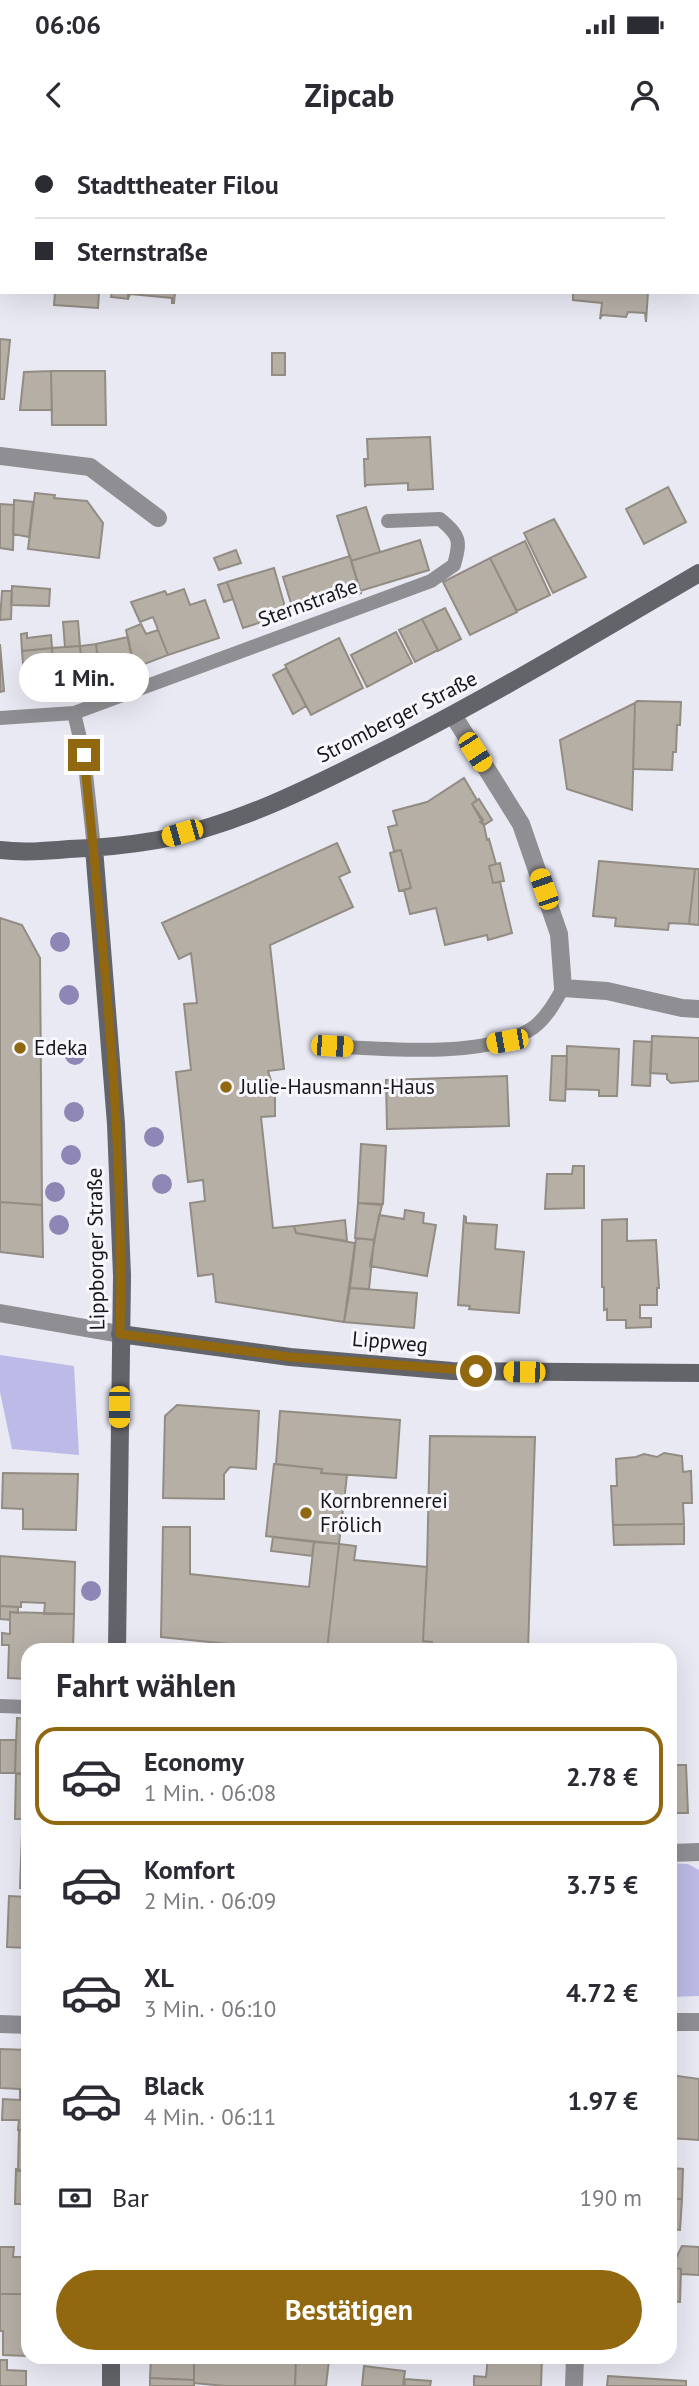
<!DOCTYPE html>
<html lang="de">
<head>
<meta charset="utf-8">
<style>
	:root { --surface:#fff; --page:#f2f2f3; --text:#2b2b33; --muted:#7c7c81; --line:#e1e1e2; --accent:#91670f }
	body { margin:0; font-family:"PT Sans",sans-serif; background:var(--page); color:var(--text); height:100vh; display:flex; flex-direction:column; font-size:26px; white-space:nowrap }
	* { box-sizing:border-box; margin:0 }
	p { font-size:23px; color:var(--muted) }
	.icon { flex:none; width:38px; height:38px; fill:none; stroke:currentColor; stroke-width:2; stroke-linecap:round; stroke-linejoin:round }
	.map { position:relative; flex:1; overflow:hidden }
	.panel { position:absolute; left:21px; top:1503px; width:656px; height:721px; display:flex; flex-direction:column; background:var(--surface); border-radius:21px; box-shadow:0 7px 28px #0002 }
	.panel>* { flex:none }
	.top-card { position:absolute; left:0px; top:0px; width:700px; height:154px; box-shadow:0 7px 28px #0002; display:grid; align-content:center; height:154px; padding:0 35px; background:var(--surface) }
	.end { position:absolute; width:32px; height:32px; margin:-16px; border:9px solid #91670f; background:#fff; box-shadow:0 0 0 4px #fff }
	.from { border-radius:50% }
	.bubble { position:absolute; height:49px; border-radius:24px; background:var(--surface); box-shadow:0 7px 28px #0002; font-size:23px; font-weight:800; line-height:49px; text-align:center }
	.car { position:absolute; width:21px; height:42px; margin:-21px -10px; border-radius:9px; box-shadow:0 0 5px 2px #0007; background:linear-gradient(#f5c518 24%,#345 0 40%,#f5c518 0 76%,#345 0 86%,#f5c518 0) }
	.top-card b { display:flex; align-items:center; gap:24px; height:66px; font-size:26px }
	.top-card b+b { border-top:2px solid var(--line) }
	.top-card i { width:18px; height:18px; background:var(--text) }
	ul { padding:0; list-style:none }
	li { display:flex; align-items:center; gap:21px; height:98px; margin:0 14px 10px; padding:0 21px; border:4px solid transparent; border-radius:21px }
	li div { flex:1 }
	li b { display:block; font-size:26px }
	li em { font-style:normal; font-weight:800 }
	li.current { border-color:var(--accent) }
	li>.icon { width:63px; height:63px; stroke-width:1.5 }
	h2 { padding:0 35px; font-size:32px; line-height:84px }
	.pay { display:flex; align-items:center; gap:18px; height:77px; padding:0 35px; font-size:26px }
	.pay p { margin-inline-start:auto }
	.cta { display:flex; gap:14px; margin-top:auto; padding:14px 35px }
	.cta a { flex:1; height:80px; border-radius:42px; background:var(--accent); color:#fff; font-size:28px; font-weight:800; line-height:80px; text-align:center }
	.status { display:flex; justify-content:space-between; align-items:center; height:49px; padding:0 35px; background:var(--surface); direction:ltr }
	.status svg { height:19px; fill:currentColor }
	header { display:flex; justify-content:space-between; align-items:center; height:91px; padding:0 35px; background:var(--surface); font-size:32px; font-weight:800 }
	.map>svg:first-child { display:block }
</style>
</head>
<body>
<div class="status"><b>06:06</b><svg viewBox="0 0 49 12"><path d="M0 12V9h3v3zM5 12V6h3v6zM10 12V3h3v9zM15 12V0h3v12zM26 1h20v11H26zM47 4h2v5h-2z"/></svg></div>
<header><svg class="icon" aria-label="back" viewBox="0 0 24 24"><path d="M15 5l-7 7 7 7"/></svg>Zipcab<svg class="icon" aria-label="person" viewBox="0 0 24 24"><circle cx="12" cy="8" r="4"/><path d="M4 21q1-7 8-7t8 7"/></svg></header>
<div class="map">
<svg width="699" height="2246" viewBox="0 0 699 2246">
	<rect width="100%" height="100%" fill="#e9e9f4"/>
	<path fill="#bcbae6" d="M0,1215L74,1226L79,1315L12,1309L0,1252Z
		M670,1723L688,1724L699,1730V1856L670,1857Z"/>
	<path fill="#b5afa6" stroke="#928c83" stroke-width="2" d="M250,0H300V2H250Z
		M55,152H99L98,168L54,165Z
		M112,152H128V159L111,157Z
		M128,152H175L174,163H172V158L130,154L128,159Z
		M573,152H648L646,182L645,173L628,172L626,177L602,175L600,179L602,163L573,160Z
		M0,199L10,200L4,259H0Z
		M272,213H285V235H272Z
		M51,231L52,270H20L24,232Z
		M51,231H105L106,285H52Z
		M430,297L433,349L408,350V343L366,345L365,347L364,319H368L367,299Z
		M668,347L686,382L644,404L626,369Z
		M35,353L55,355L54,358L87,361L103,383L99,418L28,409Z
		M14,360L33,362L29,397L13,394Z
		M0,364L14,365L13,410L0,408Z
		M366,367L380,412L351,421L337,376Z
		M554,379L586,437L553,453L524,393Z
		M420,400L429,430L360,451L351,421Z
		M525,401L550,455L517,471L490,418Z
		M236,410L241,423L219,430L214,418Z
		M350,416L361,453L294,473L283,437Z
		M490,418L517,472L470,495L443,442Z
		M274,428L287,474L243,488L227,442Z
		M227,442L233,459L224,462L218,445Z
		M12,446L50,449L49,466L11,465Z
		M184,449L190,465L205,460L219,498L168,515L153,477L140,482L131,462L165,451L167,455Z
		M2,451H12L11,479L0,480Z
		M445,468L461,499L438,511L422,479Z
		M422,479L438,510L415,522L399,490Z
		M78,481L80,506L65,507L63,482Z
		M141,484L146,494L158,490L168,515L134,528L126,490Z
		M396,492L412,523L367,547L351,515Z
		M27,493V498L51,495L52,508L22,511L21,494Z
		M128,497L134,528L100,540L96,504Z
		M339,498L363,548L311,575L285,525Z
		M0,504L4,551L0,552Z
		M96,504L100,540L83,541L80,506Z
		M80,506L83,545L55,548L52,508Z
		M52,508L55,548L25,550L22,511Z
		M286,528L306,566L293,574L273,535Z
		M637,561L681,562L680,585H677L676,612H673L672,630L633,629L635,563Z
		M635,563L632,670L567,649L560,600Z
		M464,638L477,660L472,664L483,680L480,682L484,685L487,700L489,699L496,724L489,726L493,743L500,742L512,793L488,800L487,795L445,805L436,768L410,774L404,750L411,748L401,710L394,711L388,687L397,685L393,671L427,662Z
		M479,659L492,680L484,685L472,664Z
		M337,703L350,732L339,737L353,767L270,805L284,929L268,931L275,953V976L261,977L273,1088L294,1086L296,1093L355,1103L344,1182L216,1162L213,1134L198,1136L190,1063L205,1061L203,1040L188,1042L176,932L191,930L184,864L197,863L191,813L179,819L162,783Z
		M401,710L411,748L399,751L390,713Z
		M599,721L695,729L689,784L669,783L668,790L615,786L616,778L593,776Z
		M500,723L504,741L493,743L489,726Z
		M695,729H699V785L689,784Z
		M0,778L22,785L40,818L42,1065L0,1062Z
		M652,896L699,898V941L671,943L667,939V934L650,933Z
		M634,901L652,902L650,946L632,945Z
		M567,906L619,909L617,956H599V950L566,949Z
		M552,916H567L565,961L550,960Z
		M507,936L509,986L387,989L386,940Z
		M361,1004L386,1006L383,1064L358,1063Z
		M573,1026H584V1068L545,1069L547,1034H572Z
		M0,1062L42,1065L43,1117L0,1112Z
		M358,1063L382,1065L374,1100L355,1098Z
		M405,1070L424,1073L423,1083L436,1085L427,1136L370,1126L379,1075L404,1079Z
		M464,1076L466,1077V1083L497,1085L495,1109L524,1112L519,1173L469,1169L470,1166L458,1165Z
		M627,1079V1101L656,1100L659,1148H657V1165H640V1178H651V1187L626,1188V1180H607V1169L604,1170V1147H602V1080Z
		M345,1080L347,1101L296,1093L294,1086Z
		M356,1098L374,1100L369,1149L350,1148Z
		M350,1148L417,1153L414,1188L344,1182Z
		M177,1265L259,1271L256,1329L230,1327L224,1334V1359L163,1358L165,1276Z
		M280,1271L400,1280L396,1338L321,1333L322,1329L276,1324Z
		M430,1296L535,1297L528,1510H431L432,1502L423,1501L427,1425Z
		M664,1313L682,1316L683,1332L691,1331L692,1363H683L684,1384L613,1385L611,1346H617L616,1319L636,1317L644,1314L657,1317Z
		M274,1324L322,1329L321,1333L347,1335L339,1404L266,1396Z
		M3,1333L78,1334L76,1390L23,1389V1369L2,1368Z
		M684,1384V1404L614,1405L613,1385Z
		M163,1387H190V1434L309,1447L314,1402L339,1404L327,1510H289L161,1497Z
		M273,1397L314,1402L312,1416L271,1411Z
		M339,1404L356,1406L354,1420L427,1427L423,1501L432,1502L431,1510H327Z
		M0,1416L75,1422L74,1474H44L45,1463L21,1462V1467L0,1466Z
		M0,1466L18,1467V1473L10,1472V1480L0,1479Z
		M10,1472L74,1474L73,1510H28V1539L8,1538L9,1505H2V1493L10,1494Z
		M17,1578L28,1579V1634L15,1633Z
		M0,1600H16L15,1633H0Z
		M670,1625H686L688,1673H670Z
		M16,1634H28V1679H15Z
		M22,1693L28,1694V1748H20Z
		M9,1756L28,1757V1808L7,1807Z
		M25,1832L28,1833V1871H24Z
		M0,1909L28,1910V1954H20V1949L0,1948Z
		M670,1935L699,1939V2000L670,1998Z
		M20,1954H28V1990H18L19,1980H2L3,1959L20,1960Z
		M19,1990H28V2031H18Z
		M670,2028L683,2029L682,2059H670Z
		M16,2029L28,2031V2064H15Z
		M670,2059H682L680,2090L670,2089Z
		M682,2106L699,2107V2135L681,2134V2129L671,2128Z
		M0,2107H14L13,2117H28V2154H0Z
		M670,2128L681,2129L680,2162L670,2161Z
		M0,2154H28V2216L3,2215V2191H0Z
		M151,2217H194V2240L150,2238Z
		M194,2217H296L295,2246H225L194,2243Z
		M296,2217L329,2220L326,2246H295Z
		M488,2217H542L541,2246H474V2236L486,2237Z
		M0,2220H7V2230L26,2231V2246H0Z
		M364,2226L405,2231L403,2246H362Z
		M608,2236L686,2241V2246H607Z
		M150,2238L194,2240V2246H150Z
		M405,2239L431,2241L430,2246H404Z"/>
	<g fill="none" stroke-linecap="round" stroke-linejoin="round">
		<path stroke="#8f8e93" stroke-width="14" d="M74,573L431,441L454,425C461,400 460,396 440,379L388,381
			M0,578L74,573L84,615L94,708
			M332,906C385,909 490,919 534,887C547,877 555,862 563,848
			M0,1566L28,1567"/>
		<path stroke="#8f8e93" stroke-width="18" d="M477,2L478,0
			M0,47H2
			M698,85H699
			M0,316L90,327L158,378
			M453,575L521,684L559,794L563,848L607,851L682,868L699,869
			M0,1173L120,1194
			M670,1713L699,1712
			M670,1882H699
			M0,1884L28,1885
			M574,2246L575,2217"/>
		<path stroke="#63636a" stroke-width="18" d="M94,708L116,984L122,1136L117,1510
			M0,710C23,713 46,711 69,709C99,708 129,705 158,700C243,684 323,641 399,603C502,550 600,491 699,433
			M120,1194L290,1217L452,1231L699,1233
			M111,2217V2246"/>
	</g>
	<g fill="#8e87b5">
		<circle cx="60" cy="802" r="10"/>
		<circle cx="69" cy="855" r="10"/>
		<circle cx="75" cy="915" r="10"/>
		<circle cx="74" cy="972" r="10"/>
		<circle cx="154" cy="997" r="10"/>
		<circle cx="71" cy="1015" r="10"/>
		<circle cx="162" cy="1044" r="10"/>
		<circle cx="55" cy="1052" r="10"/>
		<circle cx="59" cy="1085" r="10"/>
		<circle cx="91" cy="1451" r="10"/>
	</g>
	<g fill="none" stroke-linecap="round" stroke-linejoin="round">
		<path stroke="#91670f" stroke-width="9" d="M84,615C103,808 125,1001 120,1194L290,1217L476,1231"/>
	</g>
	<g fill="#91670f" stroke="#f7f7fd" stroke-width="2.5">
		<circle cx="20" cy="908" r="7"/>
		<circle cx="226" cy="947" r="7"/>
		<circle cx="306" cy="1373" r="7"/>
	</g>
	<g text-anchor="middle" stroke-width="6" stroke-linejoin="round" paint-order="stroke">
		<g font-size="21" fill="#17171b" stroke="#f7f7fd">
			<text transform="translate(308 463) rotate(-20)" y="7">Sternstraße</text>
			<text transform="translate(397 577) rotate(-27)" y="7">Stromberger Straße</text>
			<text transform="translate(96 1109) rotate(-91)" y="7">Lippborger Straße</text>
			<text transform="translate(390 1202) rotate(5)" y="7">Lippweg</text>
		</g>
		<g font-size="21" fill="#17171b" stroke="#f7f7fd" text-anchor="start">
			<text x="34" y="915">Edeka</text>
			<text x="240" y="954">Julie-Hausmann-Haus</text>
			<text x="320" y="1368">Kornbrennerei<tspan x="320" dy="24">Frölich</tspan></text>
		</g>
	</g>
</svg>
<i class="end from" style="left:476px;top:1231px"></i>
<i class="end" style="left:84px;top:615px"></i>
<div class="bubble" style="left:19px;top:513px;width:130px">1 Min.</div>
<i class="car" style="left:475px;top:612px;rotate:147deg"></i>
<i class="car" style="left:182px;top:693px;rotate:254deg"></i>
<i class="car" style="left:544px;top:749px;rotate:341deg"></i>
<i class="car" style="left:507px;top:901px;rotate:260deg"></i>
<i class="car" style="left:332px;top:906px;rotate:93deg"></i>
<i class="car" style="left:524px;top:1232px;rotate:271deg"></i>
<i class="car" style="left:119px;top:1267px;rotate:180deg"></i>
<div class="top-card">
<b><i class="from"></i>Stadttheater Filou</b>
<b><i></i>Sternstraße</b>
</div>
<section class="panel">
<h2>Fahrt wählen</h2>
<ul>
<li class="current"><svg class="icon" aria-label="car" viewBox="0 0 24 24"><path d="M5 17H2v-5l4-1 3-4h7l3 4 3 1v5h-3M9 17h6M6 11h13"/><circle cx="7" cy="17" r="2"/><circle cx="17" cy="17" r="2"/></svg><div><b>Economy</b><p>1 Min. · 06:08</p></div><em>2.78 €</em></li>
<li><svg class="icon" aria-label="car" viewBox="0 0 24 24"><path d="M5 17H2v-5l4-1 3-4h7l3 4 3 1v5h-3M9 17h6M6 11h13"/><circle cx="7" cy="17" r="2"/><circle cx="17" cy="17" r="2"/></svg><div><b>Komfort</b><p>2 Min. · 06:09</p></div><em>3.75 €</em></li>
<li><svg class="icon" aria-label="car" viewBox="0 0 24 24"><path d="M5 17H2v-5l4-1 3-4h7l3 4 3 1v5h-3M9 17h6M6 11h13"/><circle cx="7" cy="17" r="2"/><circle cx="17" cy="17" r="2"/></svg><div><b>XL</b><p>3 Min. · 06:10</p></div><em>4.72 €</em></li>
<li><svg class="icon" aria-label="car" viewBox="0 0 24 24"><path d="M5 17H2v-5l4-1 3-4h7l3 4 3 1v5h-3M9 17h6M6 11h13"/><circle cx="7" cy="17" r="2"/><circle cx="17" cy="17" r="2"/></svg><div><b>Black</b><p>4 Min. · 06:11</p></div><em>1.97 €</em></li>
</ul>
<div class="pay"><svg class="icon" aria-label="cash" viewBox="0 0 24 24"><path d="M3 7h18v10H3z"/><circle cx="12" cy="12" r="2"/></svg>Bar<p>190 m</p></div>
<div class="cta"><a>Bestätigen</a></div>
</section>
</div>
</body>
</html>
